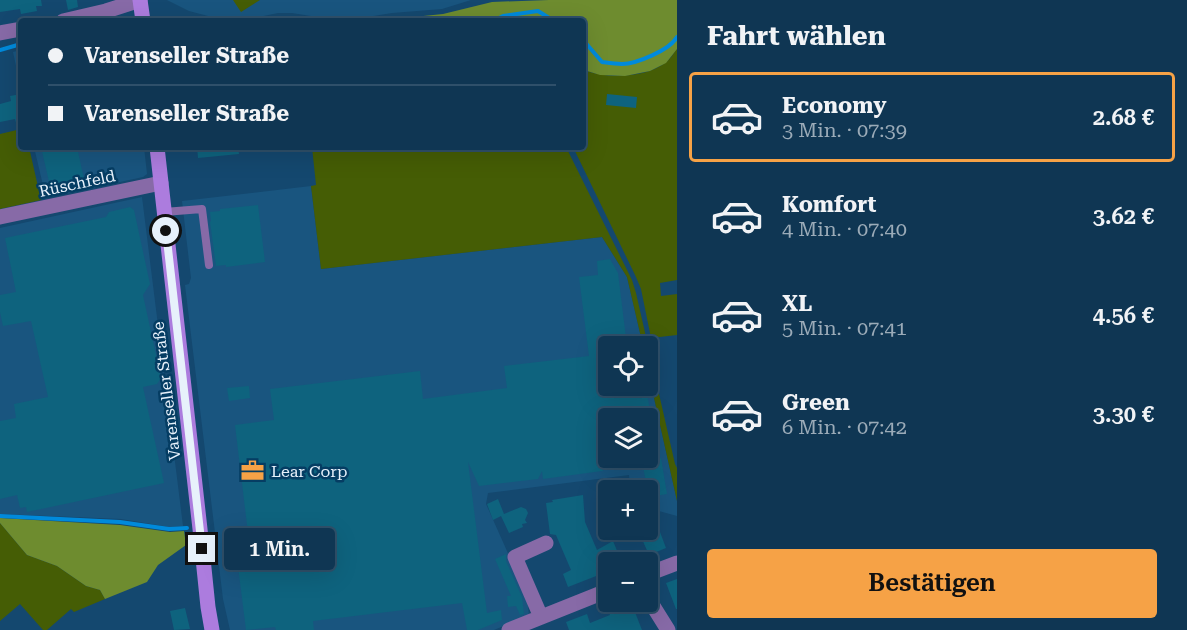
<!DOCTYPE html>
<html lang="de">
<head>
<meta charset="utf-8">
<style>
	:root { --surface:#0f3653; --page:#1d415d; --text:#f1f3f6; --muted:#9babb8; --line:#2f506a; --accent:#f6a246 }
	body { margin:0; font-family:"Roboto Serif",serif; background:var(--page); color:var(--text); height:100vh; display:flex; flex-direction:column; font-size:22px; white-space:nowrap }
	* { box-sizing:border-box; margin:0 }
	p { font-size:20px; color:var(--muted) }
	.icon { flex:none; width:33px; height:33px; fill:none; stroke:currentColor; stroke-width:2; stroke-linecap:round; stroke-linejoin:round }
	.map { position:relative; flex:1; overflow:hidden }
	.side { display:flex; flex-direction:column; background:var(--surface); width:510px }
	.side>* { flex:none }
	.top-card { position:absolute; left:18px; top:18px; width:568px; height:132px; border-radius:6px; box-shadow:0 6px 24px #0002,0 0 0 2px var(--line); display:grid; align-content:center; height:132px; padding:0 30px; background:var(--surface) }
	.buttons { position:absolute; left:598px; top:336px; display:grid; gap:12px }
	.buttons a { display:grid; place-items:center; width:60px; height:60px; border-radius:6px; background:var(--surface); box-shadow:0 6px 24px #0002,0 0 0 2px var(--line); font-size:30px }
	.end { position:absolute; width:27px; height:27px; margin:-14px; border:8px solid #e7f1fb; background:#111; box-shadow:0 0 0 3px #111 }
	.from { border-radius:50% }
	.bubble { position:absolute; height:42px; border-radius:6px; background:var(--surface); box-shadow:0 6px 24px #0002,0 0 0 2px var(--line); font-size:20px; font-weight:600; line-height:42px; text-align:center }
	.top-card b { display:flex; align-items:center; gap:21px; height:57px; font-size:22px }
	.top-card b+b { border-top:2px solid var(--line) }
	.top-card i { width:15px; height:15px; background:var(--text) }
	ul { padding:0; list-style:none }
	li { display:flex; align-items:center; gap:18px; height:90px; margin:0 12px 9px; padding:0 18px; border:3px solid transparent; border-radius:6px }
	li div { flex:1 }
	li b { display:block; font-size:22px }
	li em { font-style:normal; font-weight:600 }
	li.selected { border-color:var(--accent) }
	li>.icon { width:54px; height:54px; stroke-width:1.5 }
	h2 { padding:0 30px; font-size:27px; line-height:72px }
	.button { display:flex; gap:12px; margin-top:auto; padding:12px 30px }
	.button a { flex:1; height:69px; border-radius:6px; background:var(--accent); color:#111; font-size:24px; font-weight:600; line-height:69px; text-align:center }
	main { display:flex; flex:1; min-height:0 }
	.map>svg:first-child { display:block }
</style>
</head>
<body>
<main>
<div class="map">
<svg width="677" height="630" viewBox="0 0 677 630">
	<rect width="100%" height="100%" fill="#14486f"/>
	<path fill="#19557f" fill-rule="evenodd" d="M167,0H471L442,9L392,13L342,21L292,13H278L244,20L227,21L189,11Z
		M21,50V89L13,52Z
		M34,147H144L147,174L143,177L46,198Z
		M311,186L321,269L602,237L627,277L643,346H609V386H648V371L677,501V516L648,508V490H632L630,488L629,475L488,493L486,504L527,596L529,615L494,630H230L223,599L185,285L189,284L191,278L182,201ZM609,418H648V458H609Z
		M142,197L183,526L169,527L121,519L0,514V228Z"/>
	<path fill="#455d05" d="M233,0H260L241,12Z
		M677,49V280L660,283L661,296L677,294V335L651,338L641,289L636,277L573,147H584V70C606,79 645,78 665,63C670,60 673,53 677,49Z
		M21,129V147H29L41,200L0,209V134Z
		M312,147H566L632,280L636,293L675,464L677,468V501L648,371V346H643L627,277L602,237L321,269L311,186L316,185Z
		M0,523L27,555L57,566L86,586L100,590L105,599L74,612L71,609L47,630H43L20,604L0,621Z"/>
	<path fill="#6e8c2f" d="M549,0H677V49L666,63L650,71L625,76L600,75L584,70V21H374L443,14L492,2Z
		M171,16H186L202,21H165Z
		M0,518L120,525L170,532L184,531L186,545L158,565L147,582L105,599L100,590L86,586L57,566L27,555L0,523Z"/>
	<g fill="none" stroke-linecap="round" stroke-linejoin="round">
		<path stroke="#008adb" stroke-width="4" d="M493,21L503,16L538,11L554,21
			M584,41L602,62C609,63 615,64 622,64C636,64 670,50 677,37
			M0,50L21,44
			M0,516L120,522L169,529L187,528"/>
	</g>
	<path fill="#0e637e" d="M0,0H41L42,6H36L37,11L21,14L20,9L0,12Z
		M66,0H77L78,7L68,10Z
		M21,94V126H17L15,119L0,122V104L11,101L10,96Z
		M607,94L637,97L636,108L606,105Z
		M41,147H77L84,179L50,186Z
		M197,147H238L239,154L198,158Z
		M258,205L265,262L226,267V265L216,266L210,222L211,221L210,212L220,211V209Z
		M130,207L134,210L150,284L143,295L161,378L157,384L143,387L164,483L27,512L26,507L20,508L17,495L0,499V421L16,418L14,404L48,397L31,321L3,326L0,312V295L16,292L5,238L106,217L109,212Z
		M610,259L618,273L627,346H609V386H645L652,418H609V458H624L602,471L543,479L542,471L538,479L479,486L468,462L487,613L501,610L502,620L478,630H467L462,603L313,621L314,630H276L275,627L246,630L234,535L248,533L235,425L274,420L270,389L420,371L423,399L507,388L504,366L589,356L579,277L598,275L597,261Z
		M249,386L250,398L229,401L227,388Z
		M661,458L667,494L649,497L642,462Z
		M583,495L585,522L597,550L613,541L618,553L615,554L618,562H609V571L568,587L563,574L571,570L556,535L550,534L546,503L553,502L552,500Z
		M498,499L504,514L521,507L526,509L528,513L525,520L527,523L522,524L523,527L509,533L501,516L493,520L487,504Z
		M660,532L666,548L649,555L642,539Z
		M506,554V561L522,597L524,614L520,615L516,606L508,607L507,596H511L495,559Z
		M677,579V609H676L666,583Z
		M620,602H631L642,630H569L566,622L587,614L590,623L610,615L606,607Z
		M185,608L190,629L174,630L170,611Z"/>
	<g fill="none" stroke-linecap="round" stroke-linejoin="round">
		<path stroke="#876aa7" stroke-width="8" d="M164,212L202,209L209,265"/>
		<path stroke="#876aa7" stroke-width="15" d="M63,21L106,11L140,0
			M0,33L21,29
			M0,217L161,183
			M648,574L677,563
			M648,598L668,630
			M541,617L515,557L546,543
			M509,630L609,590"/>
		<path stroke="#ac7cde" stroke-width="15" d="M140,0L143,21
			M157,147L200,529L208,607L212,630"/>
	</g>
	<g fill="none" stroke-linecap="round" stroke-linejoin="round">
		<path stroke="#e7f1fb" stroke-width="8" d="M166,231L202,549"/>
	</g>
	<defs>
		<symbol id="office-bare" viewBox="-9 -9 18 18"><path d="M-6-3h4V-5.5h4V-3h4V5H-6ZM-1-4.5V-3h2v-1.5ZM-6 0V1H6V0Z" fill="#f6a246" stroke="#053d63" stroke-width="2.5" paint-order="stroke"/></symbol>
	</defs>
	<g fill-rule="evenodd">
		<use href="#office-bare" x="236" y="454" width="33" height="33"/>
	</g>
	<g text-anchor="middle" stroke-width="5" stroke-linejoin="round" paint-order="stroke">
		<g font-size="16" fill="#e7f1fb" stroke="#053d63">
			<text transform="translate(77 183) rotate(-12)" y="6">Rüschfeld</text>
			<text transform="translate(166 391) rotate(-97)" y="6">Varenseller Straße</text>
		</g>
		<g font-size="16" fill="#e7f1fb" stroke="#053d63" text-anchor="start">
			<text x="271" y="477">Lear Corp</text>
		</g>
	</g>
</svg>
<div class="buttons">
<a><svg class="icon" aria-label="locate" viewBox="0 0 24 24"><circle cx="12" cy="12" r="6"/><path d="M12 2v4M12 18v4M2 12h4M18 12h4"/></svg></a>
<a><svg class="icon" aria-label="layers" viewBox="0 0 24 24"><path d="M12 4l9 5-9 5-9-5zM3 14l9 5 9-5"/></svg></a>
<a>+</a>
<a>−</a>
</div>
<i class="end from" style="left:166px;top:231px"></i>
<i class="end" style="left:202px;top:549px"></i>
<div class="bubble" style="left:224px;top:528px;width:111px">1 Min.</div>
<div class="top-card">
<b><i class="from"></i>Varenseller Straße</b>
<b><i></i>Varenseller Straße</b>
</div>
</div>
<section class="side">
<h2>Fahrt wählen</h2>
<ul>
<li class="selected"><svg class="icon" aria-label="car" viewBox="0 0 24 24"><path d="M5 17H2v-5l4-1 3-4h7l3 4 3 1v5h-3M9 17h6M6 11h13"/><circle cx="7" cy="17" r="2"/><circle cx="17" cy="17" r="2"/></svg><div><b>Economy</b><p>3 Min. · 07:39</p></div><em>2.68 €</em></li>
<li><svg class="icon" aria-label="car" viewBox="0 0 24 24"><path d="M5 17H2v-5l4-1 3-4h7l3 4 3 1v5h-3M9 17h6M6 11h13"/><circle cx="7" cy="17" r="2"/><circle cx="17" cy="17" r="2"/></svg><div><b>Komfort</b><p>4 Min. · 07:40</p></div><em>3.62 €</em></li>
<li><svg class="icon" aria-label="car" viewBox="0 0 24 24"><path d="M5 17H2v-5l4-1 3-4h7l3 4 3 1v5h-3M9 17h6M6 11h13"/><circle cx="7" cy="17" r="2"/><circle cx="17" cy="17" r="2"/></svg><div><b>XL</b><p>5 Min. · 07:41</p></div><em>4.56 €</em></li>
<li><svg class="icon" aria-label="car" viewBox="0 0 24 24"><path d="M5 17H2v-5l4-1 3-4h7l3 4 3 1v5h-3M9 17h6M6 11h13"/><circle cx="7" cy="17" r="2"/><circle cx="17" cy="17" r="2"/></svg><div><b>Green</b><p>6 Min. · 07:42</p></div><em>3.30 €</em></li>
</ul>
<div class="button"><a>Bestätigen</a></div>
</section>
</main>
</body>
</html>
